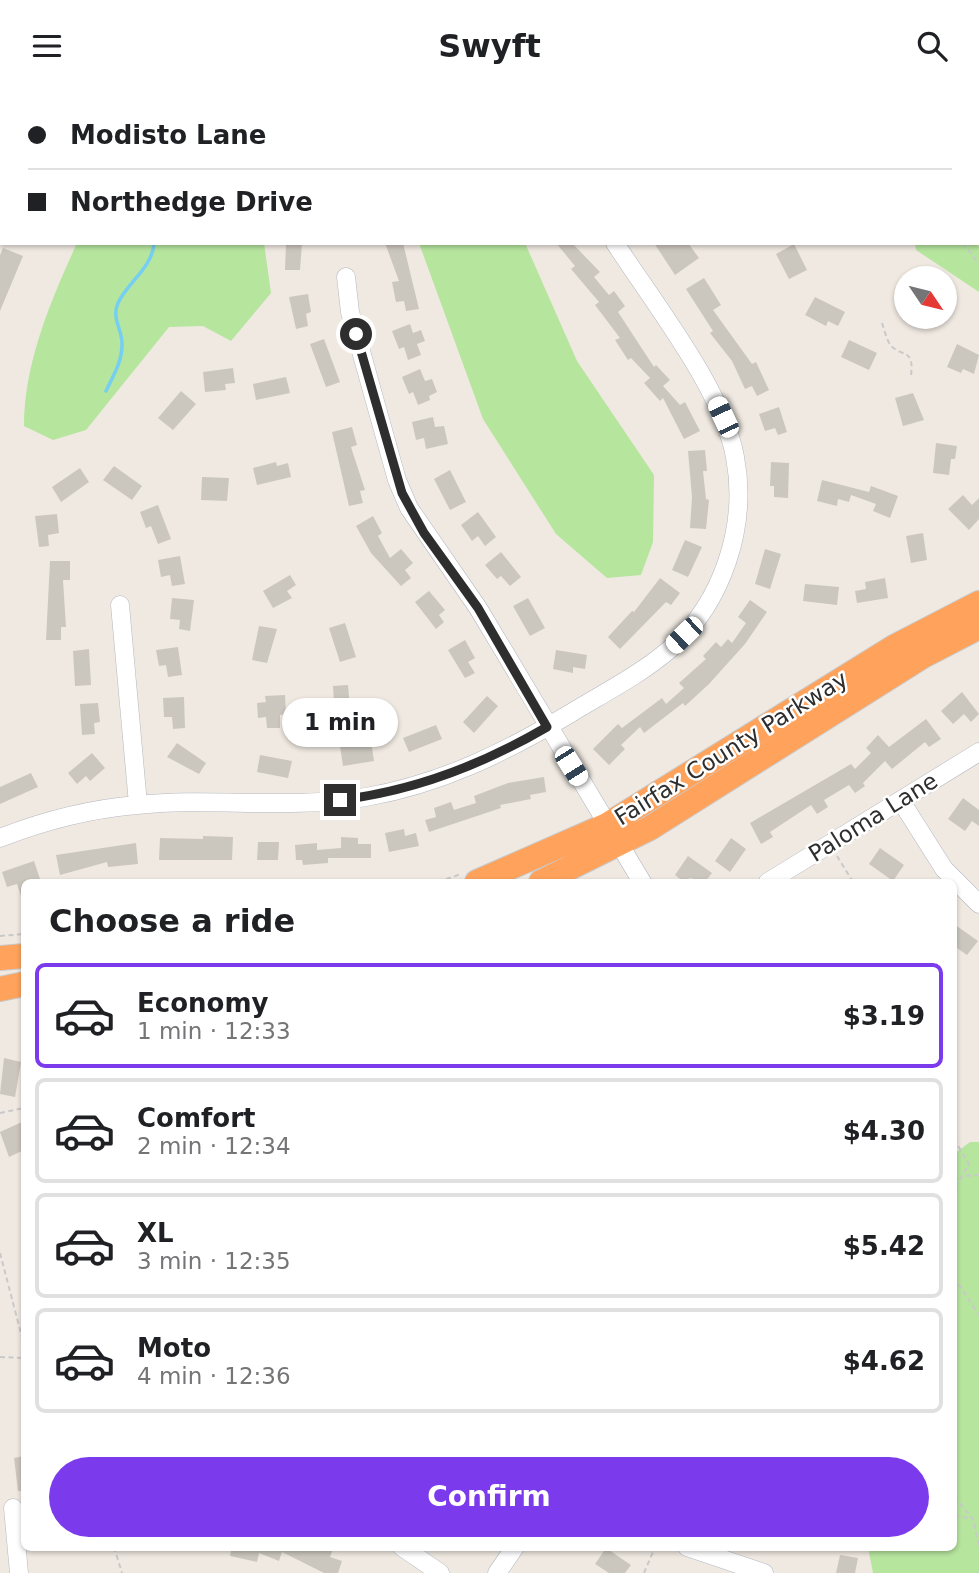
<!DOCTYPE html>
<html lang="en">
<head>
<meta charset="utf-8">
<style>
	:root { --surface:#fff; --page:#f2f2f2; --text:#202124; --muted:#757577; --line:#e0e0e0; --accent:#7c3aed }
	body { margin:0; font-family:"DejaVu Sans",sans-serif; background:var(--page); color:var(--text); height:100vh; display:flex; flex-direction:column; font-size:26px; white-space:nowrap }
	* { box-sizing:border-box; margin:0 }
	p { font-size:23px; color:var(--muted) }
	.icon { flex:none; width:38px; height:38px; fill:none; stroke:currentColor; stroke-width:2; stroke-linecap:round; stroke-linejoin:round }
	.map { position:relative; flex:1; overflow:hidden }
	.side { position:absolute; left:21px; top:788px; width:936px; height:672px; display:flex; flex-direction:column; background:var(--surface); border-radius:10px; box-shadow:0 2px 5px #0004 }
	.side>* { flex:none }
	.guide { position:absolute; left:0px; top:0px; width:980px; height:154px; box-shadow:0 2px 5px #0004; display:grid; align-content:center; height:154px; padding:0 28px; background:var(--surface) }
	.needle { width:46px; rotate:125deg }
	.tools { position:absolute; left:894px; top:175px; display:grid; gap:14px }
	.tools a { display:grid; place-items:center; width:63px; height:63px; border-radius:50%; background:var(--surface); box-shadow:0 2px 5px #0004; font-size:35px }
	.end { position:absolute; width:32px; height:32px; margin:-16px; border:9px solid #2e2e2e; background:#fff; box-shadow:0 0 0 4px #fff }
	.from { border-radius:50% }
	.bubble { position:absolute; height:49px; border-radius:24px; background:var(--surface); box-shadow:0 2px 5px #0004; font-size:23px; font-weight:700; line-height:49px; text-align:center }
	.car { position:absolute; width:21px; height:42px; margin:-21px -10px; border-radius:9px; box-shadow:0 0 5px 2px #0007; background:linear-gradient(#fff 24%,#345 0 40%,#fff 0 76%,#345 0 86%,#fff 0) }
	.guide b { display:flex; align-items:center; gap:24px; height:66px; font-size:26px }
	.guide b+b { border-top:2px solid var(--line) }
	.guide i { width:18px; height:18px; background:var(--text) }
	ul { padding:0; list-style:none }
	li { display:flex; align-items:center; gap:21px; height:105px; margin:0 14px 10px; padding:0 14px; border:4px solid var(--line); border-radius:10px }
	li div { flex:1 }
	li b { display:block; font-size:26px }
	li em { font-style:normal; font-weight:700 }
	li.on { border-color:var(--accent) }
	li>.icon { width:63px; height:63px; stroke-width:1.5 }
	h2 { padding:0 28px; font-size:32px; line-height:84px }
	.action { display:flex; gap:14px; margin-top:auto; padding:14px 28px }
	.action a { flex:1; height:80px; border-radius:42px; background:var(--accent); color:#fff; font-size:28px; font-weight:700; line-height:80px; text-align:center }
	header { display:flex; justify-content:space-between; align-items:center; height:91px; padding:0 28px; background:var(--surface); font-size:32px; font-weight:700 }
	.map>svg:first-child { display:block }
</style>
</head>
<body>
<header><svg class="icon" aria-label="menu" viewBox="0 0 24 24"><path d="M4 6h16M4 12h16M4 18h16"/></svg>Swyft<svg class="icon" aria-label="search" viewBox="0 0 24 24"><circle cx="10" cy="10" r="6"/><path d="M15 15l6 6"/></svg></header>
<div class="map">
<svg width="979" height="1482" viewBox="0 0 979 1482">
	<rect width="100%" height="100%" fill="#efe9e1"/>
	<path fill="#b6e59e" d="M979,124V201L916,159L915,152H978Z
		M77,152H264L271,202L231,250L203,235L169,236L86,339L53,349L24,335C24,272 51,209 77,152Z
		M419,152H525L577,270L654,384L653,451L641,484L607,487L556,443L483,328Z
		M970,1051H979V1482H873L868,1456H954V1063Z"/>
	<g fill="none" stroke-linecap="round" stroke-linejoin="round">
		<path stroke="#75cff0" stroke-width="3.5" d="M227,2L228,0
			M106,300C113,285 122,271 122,254C123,239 111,228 118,212C127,192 153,176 154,152"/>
	</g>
	<path fill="#cbc7bf" d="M286,152H302L300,179H285Z
		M385,152H403L419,218L406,220L404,210L396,211L392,191L399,190Z
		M556,152H572L600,181L594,186L609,204L614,200L625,215L618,221L654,276L656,274L670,289L663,295L680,314L685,311L700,340L684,348L663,307L660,310L644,292L650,287L631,267L628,269L615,249L620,247L595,214L599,211L571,178L575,175Z
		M654,152H688L699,167L675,184Z
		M794,153L807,179L789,188L776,163Z
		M3,157L23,165L0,220V164Z
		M704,187L721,214L713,219L752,273L756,271L769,299L757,305L752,295L745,298L732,270L710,242L713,240L686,198Z
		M308,203L311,221L306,223L308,235L296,238L289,206Z
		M815,206L845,221L838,235L828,230L826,235L805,224Z
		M410,233L413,242L421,239L425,250L417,253L421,264L408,269L404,256L399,258L392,240Z
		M324,248L340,291L326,296L310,253Z
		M849,249L877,262L869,279L841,266Z
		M957,253L979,264L974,283L963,278L961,282L947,276Z
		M233,277L235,292L225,293L226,299L205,301L203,281Z
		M420,278L425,290L432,288L437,301L429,305L430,309L418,314L413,301L409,303L402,286Z
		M286,286L290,302L256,309L253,293Z
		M181,300L196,313L173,339L158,327Z
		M913,302L924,329L903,335L895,307Z
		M779,316L787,341L778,344L775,337L765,340L759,323Z
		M433,326L435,336L444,335L448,353L426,358L424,347L416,349L412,331Z
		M352,336L357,354L351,356L365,399L360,400L363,412L349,415L332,341Z
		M936,352L957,355L955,368H951L949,384L933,382Z
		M705,359L707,380H703L706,408L709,409L706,438L690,437L692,406L688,360Z
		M276,371L277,375L288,372L291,386L257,394L253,377Z
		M771,371L789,372L788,407L774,406V395H770Z
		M114,375L142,395L132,409L103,389Z
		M80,377L89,391L61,411L52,396Z
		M450,379L466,411L450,419L434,388Z
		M202,386L229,387L227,410L201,409Z
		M822,389L869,401L871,395L898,405L890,427L873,420L876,413L851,404L849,411L838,408L837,415L817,410Z
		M963,404L972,414L979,407V428L969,439L948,418Z
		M158,414L171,448L158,453L151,435L146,437L140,421Z
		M478,421L496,446L485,455L478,445L472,450L461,434Z
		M57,423L59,442L48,444L49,455L39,456L35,425Z
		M373,425L382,442L378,445L390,467L401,458L413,472L405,479L411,487L401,495L371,462L356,435Z
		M923,442L927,469L911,472L906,445Z
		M685,449L702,456L688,486L672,479Z
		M765,458L781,463L770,498L755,493Z
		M501,461L521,486L510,495L501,485L497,488L485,474Z
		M180,465L185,493L172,495L170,484L161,486L158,469Z
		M50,470H70V489H63L66,536H61V549H46Z
		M290,484L296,494L287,500L292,507L273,517L263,500Z
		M660,487L680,502L671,514L666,511L620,558L608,546L632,520L634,521Z
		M885,487L888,507L857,512L855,500L866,498L865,491Z
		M805,493L839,496L837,514L803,510Z
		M429,500L445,519L439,524L444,531L436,538L415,511Z
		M172,507L194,509L190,540L179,538L180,529L170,528Z
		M528,507L545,537L530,545L513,515Z
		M750,509L767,521L745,553L709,593L685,615L683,612L644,642L640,636L621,654L625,658L609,674L593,658L618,633L622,637L662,607L666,613L684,597L679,592L706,568L703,565L716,551L721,556L728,548L732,552L746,532L738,526Z
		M345,532L356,566L340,571L329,537Z
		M259,535L277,538L267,572L252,569Z
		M465,549L475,567L468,571L475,582L465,587L448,559Z
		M178,556L182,584L168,586L166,574L159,575L156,559Z
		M89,558L91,594L75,595L73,560Z
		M556,559L587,564L585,578L573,576V582L553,578Z
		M348,594L351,629L335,630L333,595Z
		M962,601L979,623L971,631L964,623L953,633L941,620Z
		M285,604L286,623L280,624V637H267L266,626L258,627L257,612L266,611L265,605Z
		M487,605L498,615L474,642L463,631Z
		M184,606L185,637L173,638L172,626H164L163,607Z
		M98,612L100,631L94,632L95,643L82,644L80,613Z
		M926,628L941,648L929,656L925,651L892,678L885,670L863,692L865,695L855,702L849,694L824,709L828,716L817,723L811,714L770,741L773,746L761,753L750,732L851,673L855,678L871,662L866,657L878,644L889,656Z
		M436,634L442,648L409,661L403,647Z
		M371,650L374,670L343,675L340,655Z
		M177,652L206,672L199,683L167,666Z
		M92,662L105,677L90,690L86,685L77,693L68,682Z
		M260,664L292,670L288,687L257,681Z
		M31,682L38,696L0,713V696Z
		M544,686L546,701L530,704L531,708L500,714L501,717L429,741L425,729L436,726L434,717L451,711L454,719L476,712L474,705L508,692Z
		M963,707L979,719V735L972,730L965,740L948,728Z
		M404,738L405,745L416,742L419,755L389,761L385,742Z
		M203,745L233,746L232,769H159L160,747L203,748Z
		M341,746L358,747V753H371V767H328V772L303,774L302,769H296L295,754L317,752V759L341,757Z
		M731,747L746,758L730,781L715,770Z
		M258,751H279L278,769H257Z
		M136,752L138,773L108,776L107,771L60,784L56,764Z
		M880,757L904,774L893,790L869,773Z
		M688,765L712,782L705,791L690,787L684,791L675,784Z
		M34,770L41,791H24L23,811L17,793L7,796L2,781Z
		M954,833L978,850L967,864L954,855Z
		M4,967L21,971L15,1006L0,1003Z
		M22,1031L24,1059L9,1066L0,1041Z
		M24,1365V1400H18L14,1367Z
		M232,1456H326L333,1458L330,1466L342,1470L338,1482H324L282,1461L279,1470L259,1462L257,1471L230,1465Z
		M606,1457L631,1474L625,1482H609L595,1473Z
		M840,1464L858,1467L855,1482H836Z"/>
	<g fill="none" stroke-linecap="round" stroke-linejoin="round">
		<defs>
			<path id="minor" d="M496,0L497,2
				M710,0L712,2
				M34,2L35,0
				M638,2L640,0
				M978,56H979
				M0,65L2,61
				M346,186L350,221L397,389L409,417L478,517L642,791
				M120,514L138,713
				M901,710L944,778L979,813
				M0,747C43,730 90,718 137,714C213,706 288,719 366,706C441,693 506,661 571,622C604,602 641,583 670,558C723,511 748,435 735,366C723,299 653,211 615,152
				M768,791L979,661
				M13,1417L19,1482
				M402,1456L440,1482
				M687,1456L764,1482
				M497,1482L515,1456"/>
			<path id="highway" d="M477,791L607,734L894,556L979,512
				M541,791L650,737L923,565L979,536
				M0,867L24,865
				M0,898L24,893"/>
		</defs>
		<use href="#minor" stroke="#b4b7c1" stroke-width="19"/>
		<use href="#highway" stroke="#c9c9c9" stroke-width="26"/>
		<path stroke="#c9c9c9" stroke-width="2" stroke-dasharray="5 3.5" stroke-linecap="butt" d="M949,0L950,2
			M963,152L979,173
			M882,232C884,238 887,250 891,255C904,267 914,257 911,285
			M837,765L853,791
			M438,791L461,783
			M0,845L24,843
			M0,1022L24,1017
			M954,1048L969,1073L954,1099
			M966,1085L979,1084
			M0,1162L24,1254
			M954,1186L979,1224
			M0,1266L24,1267
			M954,1406L973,1428L979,1455
			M954,1425L970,1427
			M114,1456L122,1482
			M644,1482L655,1456"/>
		<use href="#minor" stroke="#fff" stroke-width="18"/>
		<use href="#highway" stroke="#ffa35c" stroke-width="24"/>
	</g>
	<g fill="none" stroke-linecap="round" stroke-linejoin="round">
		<path stroke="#2e2e2e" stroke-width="9" d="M340,709C414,700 482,674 547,636L478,517L424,442L402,402L356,243"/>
	</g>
	<g text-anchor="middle" stroke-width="5" stroke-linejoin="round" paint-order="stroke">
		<g font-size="23" fill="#2e2e2e" stroke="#fff">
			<text transform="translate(731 657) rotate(-32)" y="8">Fairfax County Parkway</text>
			<text transform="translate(873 726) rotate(-32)" y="8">Paloma Lane</text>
		</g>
	</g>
</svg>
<div class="tools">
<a><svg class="needle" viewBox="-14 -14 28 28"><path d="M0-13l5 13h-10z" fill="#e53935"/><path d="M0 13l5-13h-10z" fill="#757577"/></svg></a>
</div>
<i class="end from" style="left:356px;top:243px"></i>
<i class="end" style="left:340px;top:709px"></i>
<div class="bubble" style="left:282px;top:607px;width:116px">1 min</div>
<i class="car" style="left:723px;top:326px;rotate:335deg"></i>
<i class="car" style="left:684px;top:544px;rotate:226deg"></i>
<i class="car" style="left:571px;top:675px;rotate:148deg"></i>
<div class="guide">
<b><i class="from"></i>Modisto Lane</b>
<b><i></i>Northedge Drive</b>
</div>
<section class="side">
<h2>Choose a ride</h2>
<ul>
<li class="on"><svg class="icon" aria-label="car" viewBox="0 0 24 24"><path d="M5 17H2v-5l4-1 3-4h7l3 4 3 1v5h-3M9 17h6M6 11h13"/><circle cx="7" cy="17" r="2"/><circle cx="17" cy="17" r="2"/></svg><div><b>Economy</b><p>1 min · 12:33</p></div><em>$3.19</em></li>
<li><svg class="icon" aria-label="car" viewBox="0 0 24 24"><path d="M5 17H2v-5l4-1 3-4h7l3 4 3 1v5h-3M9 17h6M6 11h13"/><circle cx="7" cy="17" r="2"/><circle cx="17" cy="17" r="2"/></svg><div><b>Comfort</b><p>2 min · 12:34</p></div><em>$4.30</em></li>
<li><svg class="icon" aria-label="car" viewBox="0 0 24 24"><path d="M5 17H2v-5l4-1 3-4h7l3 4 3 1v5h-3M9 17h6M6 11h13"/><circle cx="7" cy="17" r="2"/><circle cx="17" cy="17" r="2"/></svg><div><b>XL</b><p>3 min · 12:35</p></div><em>$5.42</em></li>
<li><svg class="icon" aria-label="car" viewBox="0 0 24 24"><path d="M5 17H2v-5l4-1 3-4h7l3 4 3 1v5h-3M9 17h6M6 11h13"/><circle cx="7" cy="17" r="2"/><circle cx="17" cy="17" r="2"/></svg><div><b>Moto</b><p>4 min · 12:36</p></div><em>$4.62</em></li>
</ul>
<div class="action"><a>Confirm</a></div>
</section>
</div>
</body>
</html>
